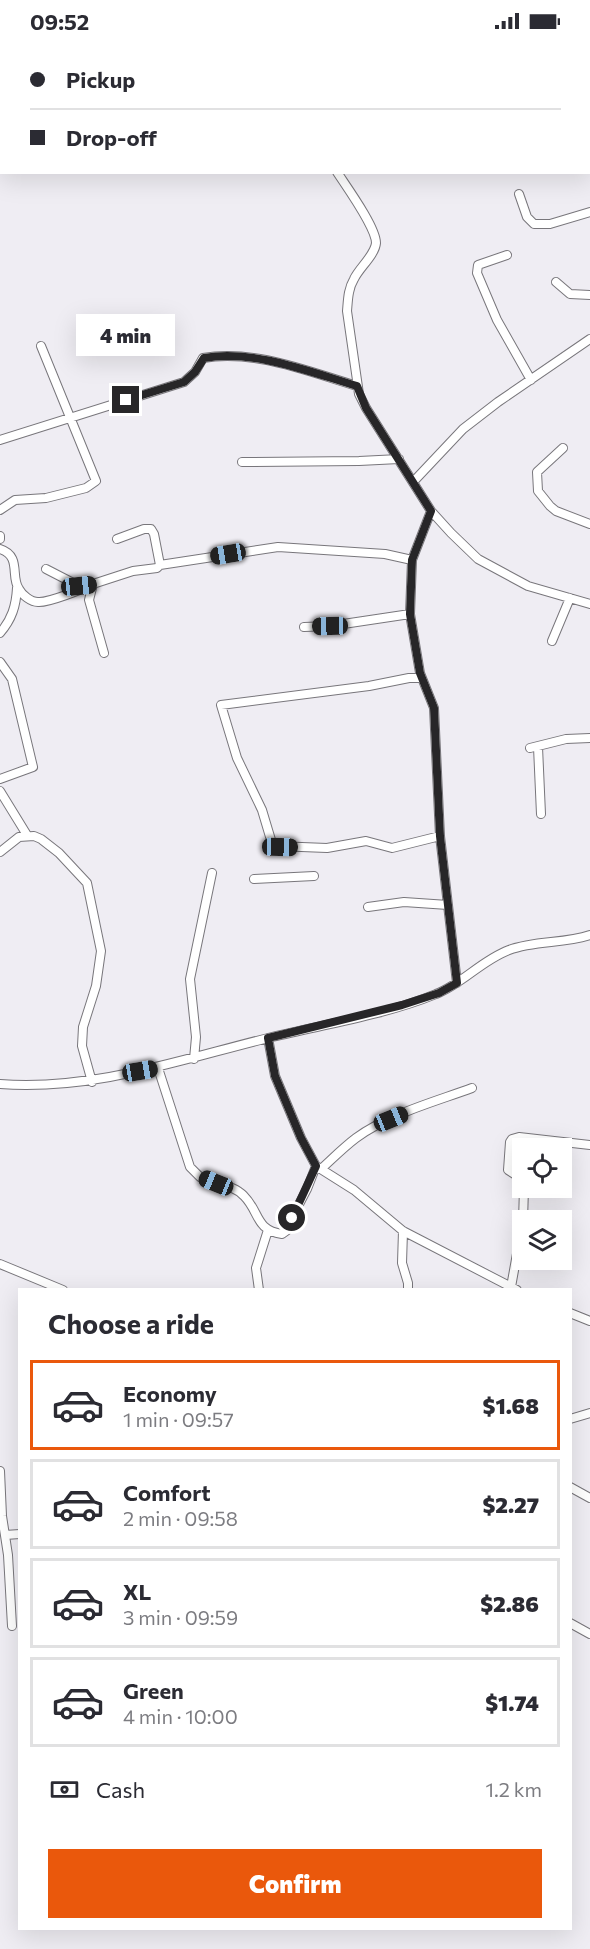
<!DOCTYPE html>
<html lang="en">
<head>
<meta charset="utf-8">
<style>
	:root { --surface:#fff; --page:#f2f2f3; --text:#2b2b33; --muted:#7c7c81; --line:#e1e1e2; --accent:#ea580c }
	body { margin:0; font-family:Commissioner,sans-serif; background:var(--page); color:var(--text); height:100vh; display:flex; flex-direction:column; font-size:22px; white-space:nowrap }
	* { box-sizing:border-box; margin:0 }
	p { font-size:20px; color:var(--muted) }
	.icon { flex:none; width:33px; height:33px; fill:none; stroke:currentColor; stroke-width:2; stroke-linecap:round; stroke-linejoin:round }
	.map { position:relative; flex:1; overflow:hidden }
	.details { position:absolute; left:18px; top:1246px; width:554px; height:642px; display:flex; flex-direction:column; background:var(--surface); border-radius:0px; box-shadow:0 6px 24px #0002 }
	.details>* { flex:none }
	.top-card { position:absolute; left:0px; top:0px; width:591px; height:132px; box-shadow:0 6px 24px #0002; display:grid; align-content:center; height:132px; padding:0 30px; background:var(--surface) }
	.fabs { position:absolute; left:512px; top:1096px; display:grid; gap:12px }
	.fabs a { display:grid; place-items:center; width:60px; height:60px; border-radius:0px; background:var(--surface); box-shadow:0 6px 24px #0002; font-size:30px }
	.end { position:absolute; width:27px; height:27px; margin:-14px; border:8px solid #272628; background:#fff; box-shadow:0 0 0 3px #fff }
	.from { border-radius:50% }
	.bubble { position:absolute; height:42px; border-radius:0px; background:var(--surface); box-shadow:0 6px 24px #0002; font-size:20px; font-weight:800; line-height:42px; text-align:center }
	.car { position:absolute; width:18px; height:36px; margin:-18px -9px; border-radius:8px; box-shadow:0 0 4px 2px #0007; background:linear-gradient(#222 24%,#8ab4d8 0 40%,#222 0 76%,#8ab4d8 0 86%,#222 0) }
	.top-card b { display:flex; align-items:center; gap:21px; height:57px; font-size:22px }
	.top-card b+b { border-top:2px solid var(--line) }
	.top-card i { width:15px; height:15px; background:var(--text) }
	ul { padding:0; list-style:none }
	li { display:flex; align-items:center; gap:18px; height:90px; margin:0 12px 9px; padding:0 18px; border:3px solid var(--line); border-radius:0px }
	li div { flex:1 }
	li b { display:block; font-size:22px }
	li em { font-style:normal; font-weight:800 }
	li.selected { border-color:var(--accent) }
	li>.icon { width:54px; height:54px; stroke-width:1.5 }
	h2 { padding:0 30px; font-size:27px; line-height:72px }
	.pay { display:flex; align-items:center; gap:15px; height:66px; padding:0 30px; font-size:22px }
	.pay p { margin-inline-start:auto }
	.action { display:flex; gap:12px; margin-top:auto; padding:12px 30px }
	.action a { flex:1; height:69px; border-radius:0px; background:var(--accent); color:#fff; font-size:24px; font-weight:800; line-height:69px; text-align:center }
	.status { display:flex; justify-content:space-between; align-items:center; height:42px; padding:0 30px; background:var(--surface); direction:ltr }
	.status svg { height:16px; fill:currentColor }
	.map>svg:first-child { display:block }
</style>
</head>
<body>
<div class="status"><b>09:52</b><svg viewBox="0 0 49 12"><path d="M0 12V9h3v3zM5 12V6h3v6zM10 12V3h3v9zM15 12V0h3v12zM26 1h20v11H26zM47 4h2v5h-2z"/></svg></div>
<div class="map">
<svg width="590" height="1907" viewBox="0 0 590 1907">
	<rect width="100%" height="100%" fill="#efedf3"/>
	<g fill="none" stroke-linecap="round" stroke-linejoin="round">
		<defs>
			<path id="minor" d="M182,0L184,2
				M240,0L241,2
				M426,0L429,2
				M302,2L303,0
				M476,2L477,0
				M337,130C346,144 376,185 376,201C375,213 359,226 354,237C348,247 348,258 347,269L359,352L366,366L431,469L412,518L410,572L420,631L434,666L440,794L457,941
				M519,152L527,175L534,182H550L590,170
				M507,213L478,223L477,231L497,278L531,338
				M556,240L570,252L590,253
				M0,398L184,340L195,330L203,316C255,307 309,330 357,344
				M563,406L537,430L538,449L550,464L556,469L590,482
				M242,420L359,419L399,417
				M413,440L463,387L498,360L590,297
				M0,468L15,458L46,456L86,446L96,439L41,304
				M431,469L451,491L478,517L528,544L590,562
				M0,494V497
				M117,497L144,487H151L154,492L160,523L278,505L385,512L412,518
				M0,507C22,514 10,535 19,547C22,553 31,560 38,560C48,561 83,547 93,542L79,544L46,527
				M304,585L330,584L410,572
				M0,591C12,577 16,564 17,546
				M552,599L570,556
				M104,611L89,558L93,542L133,529L157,526L160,523
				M0,620L12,637L33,725L0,737
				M421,636H409L369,644L221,663L237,716L262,768L271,798L276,804L327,806L366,799L392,806L440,794
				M538,705L541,772
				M530,706L566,697L590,696
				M0,749L27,793
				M0,810L19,795L34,794L41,797L59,811L87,841L101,909L96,944L83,985L82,1004L92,1040
				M254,837L314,834
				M368,865L404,860L448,863
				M268,996L275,1034L301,1096L316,1124L354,1148L403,1189L517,1248
				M194,1017L196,995L190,937L212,831
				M158,1026L190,1125C193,1128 197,1132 200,1135C214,1144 232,1141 244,1154C260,1170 255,1188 282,1192L289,1187L295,1170L307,1147L316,1124
				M0,1042C94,1049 182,1017 272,995C326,982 385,973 436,952C462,942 482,918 509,908C535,898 564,902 590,893
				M321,1127C332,1117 344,1105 356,1096C389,1072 434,1060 472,1046
				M522,1137L508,1128L510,1100L512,1097L519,1095L590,1103
				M523,1179L524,1146
				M403,1189L402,1221L408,1241V1248
				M0,1222L63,1248
				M511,1245L522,1184
				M259,1248L256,1226L268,1188
				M570,1271L590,1279
				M570,1377L590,1371
				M0,1429L2,1474L8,1513L12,1584
				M570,1445L590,1456
				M5,1493L20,1492
				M570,1581L590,1592"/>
		</defs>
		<use href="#minor" stroke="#78767b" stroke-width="10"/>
		<use href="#minor" stroke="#fff" stroke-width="8"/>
	</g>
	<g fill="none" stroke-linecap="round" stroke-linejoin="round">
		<path stroke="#272628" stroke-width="8" d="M126,358L184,340L195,330L204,316C253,307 310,330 357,344L366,366L431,469L412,518L410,572L420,631L434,666L440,794L457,941L439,951L402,963L268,996L275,1034L301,1096L316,1124L292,1176"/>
	</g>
</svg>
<div class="fabs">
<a><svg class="icon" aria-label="locate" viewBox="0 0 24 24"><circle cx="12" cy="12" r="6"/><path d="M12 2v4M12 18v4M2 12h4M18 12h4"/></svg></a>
<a><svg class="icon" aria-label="layers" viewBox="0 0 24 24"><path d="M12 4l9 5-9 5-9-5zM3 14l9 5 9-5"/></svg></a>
</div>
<i class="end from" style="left:292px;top:1176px"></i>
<i class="end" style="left:126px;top:358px"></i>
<div class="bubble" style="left:76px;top:272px;width:99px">4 min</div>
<i class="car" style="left:228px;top:512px;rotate:260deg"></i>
<i class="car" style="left:79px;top:544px;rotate:84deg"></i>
<i class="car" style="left:330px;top:584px;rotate:269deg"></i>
<i class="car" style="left:280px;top:805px;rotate:91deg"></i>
<i class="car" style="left:140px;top:1029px;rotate:80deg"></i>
<i class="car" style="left:391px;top:1077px;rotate:68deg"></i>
<i class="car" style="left:216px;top:1141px;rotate:292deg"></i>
<div class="top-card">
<b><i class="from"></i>Pickup</b>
<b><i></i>Drop-off</b>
</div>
<section class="details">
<h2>Choose a ride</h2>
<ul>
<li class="selected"><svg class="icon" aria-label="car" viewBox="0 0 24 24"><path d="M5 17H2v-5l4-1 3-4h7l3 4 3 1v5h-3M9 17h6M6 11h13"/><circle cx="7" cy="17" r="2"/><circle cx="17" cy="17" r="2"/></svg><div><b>Economy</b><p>1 min · 09:57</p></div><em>$1.68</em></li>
<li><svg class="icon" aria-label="car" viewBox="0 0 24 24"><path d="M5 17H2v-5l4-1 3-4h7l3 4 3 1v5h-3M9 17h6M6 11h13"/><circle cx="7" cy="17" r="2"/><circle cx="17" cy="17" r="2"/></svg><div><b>Comfort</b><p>2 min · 09:58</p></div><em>$2.27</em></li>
<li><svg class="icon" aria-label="car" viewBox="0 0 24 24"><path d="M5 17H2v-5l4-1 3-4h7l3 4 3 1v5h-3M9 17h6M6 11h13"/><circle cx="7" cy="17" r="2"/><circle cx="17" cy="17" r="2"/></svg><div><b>XL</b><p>3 min · 09:59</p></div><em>$2.86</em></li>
<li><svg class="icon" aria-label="car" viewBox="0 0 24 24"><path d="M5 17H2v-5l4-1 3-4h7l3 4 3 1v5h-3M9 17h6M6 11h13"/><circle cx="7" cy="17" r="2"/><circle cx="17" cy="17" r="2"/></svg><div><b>Green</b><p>4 min · 10:00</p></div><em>$1.74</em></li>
</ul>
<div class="pay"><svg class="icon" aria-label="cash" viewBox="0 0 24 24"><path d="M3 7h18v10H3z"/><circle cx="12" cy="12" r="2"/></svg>Cash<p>1.2 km</p></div>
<div class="action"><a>Confirm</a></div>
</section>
</div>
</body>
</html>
